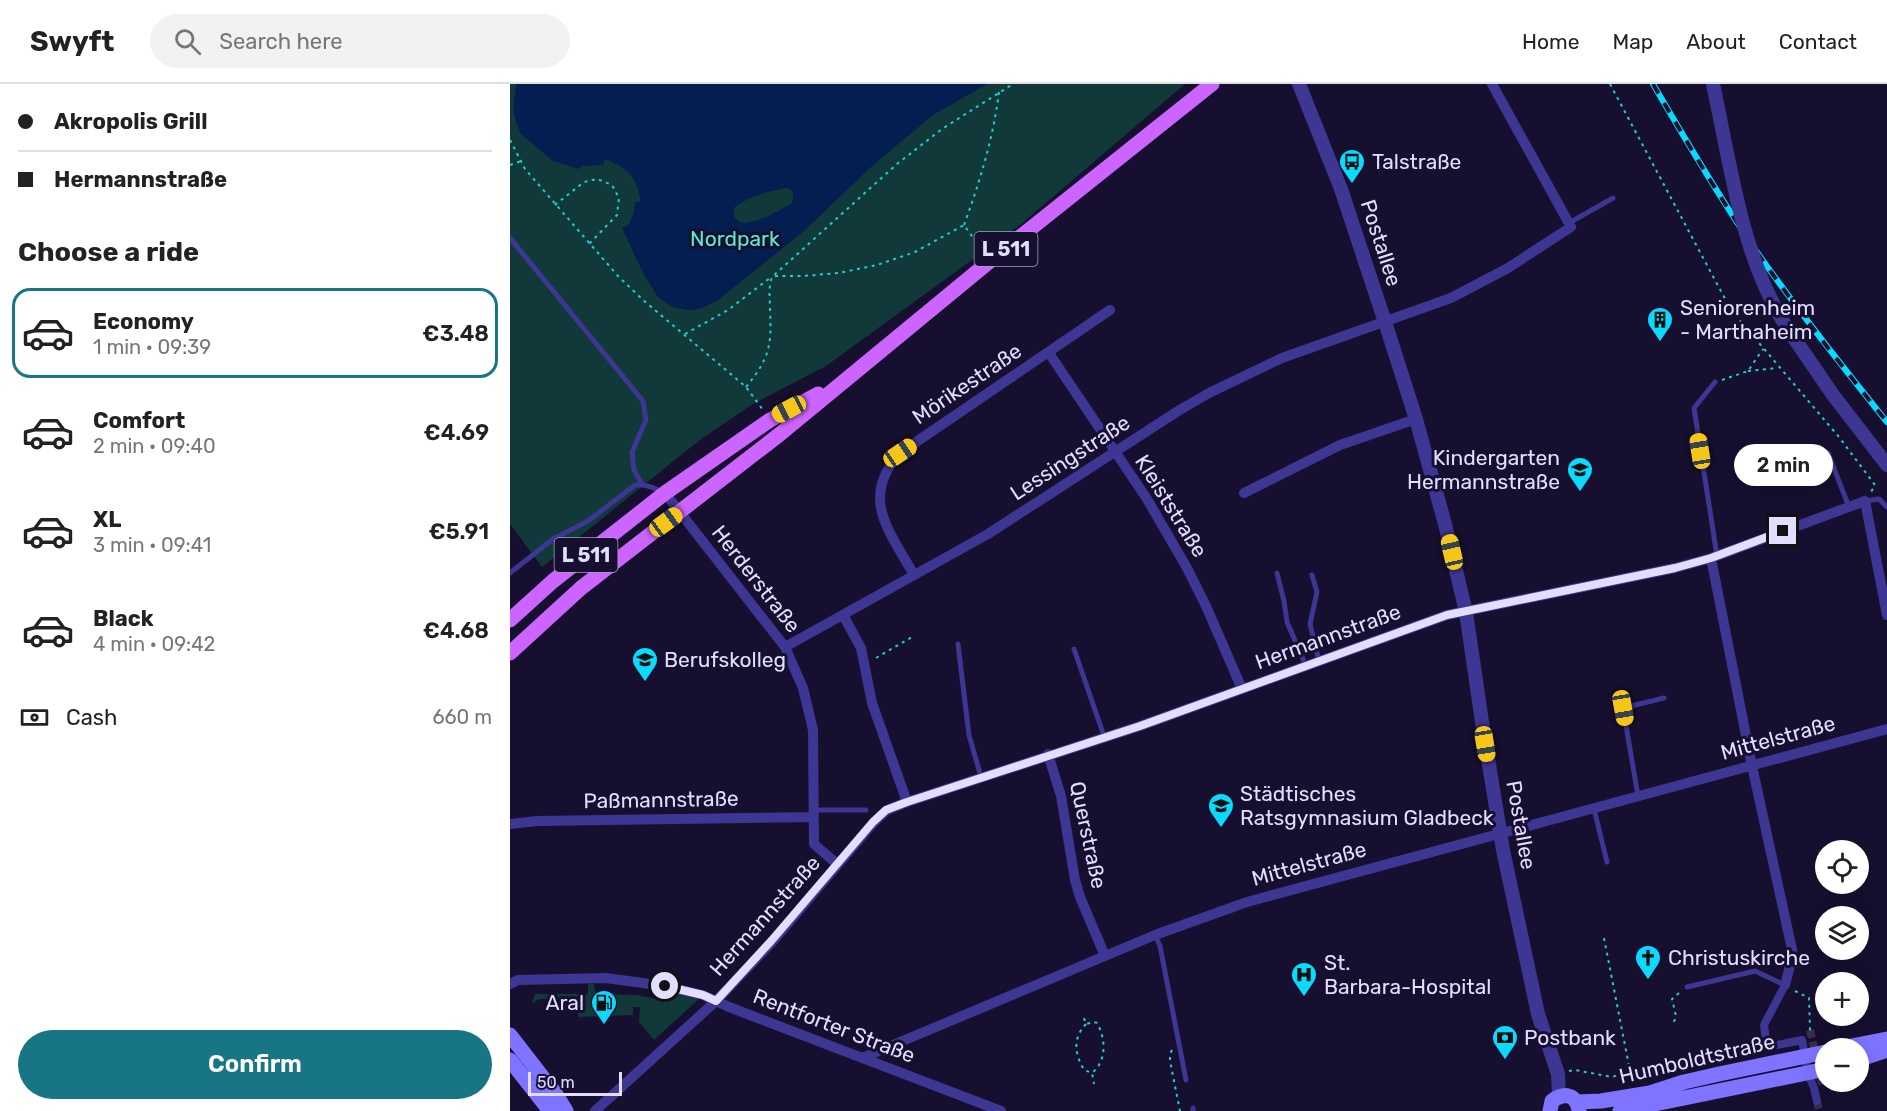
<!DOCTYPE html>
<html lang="en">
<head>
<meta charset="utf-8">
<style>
	:root { --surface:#fff; --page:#f2f2f2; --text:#222; --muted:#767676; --line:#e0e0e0; --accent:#177585 }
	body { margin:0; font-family:Rubik,sans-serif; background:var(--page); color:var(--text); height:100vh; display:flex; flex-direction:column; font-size:22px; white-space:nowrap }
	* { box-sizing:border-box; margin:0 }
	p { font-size:20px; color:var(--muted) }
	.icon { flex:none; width:33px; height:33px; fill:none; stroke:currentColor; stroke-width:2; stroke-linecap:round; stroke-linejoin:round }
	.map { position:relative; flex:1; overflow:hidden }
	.panel { display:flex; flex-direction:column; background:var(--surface); width:510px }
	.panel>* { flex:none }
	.guide { display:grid; align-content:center; height:132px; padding:0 18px; background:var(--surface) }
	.buttons { position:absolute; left:1305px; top:756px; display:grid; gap:12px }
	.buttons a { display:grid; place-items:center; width:54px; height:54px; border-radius:50%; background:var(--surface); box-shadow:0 6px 24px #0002; font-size:30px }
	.scale { position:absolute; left:18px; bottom:15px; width:94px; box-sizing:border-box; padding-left:6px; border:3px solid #e3ddff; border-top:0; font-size:16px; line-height:21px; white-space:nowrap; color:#e3ddff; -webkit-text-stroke:4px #160f2f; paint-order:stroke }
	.end { position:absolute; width:27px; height:27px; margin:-14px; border:8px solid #e3ddff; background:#111; box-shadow:0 0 0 3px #111 }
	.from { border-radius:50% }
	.bubble { position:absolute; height:42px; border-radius:21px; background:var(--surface); box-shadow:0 6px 24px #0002; font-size:20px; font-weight:600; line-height:42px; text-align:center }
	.car { position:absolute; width:18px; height:36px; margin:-18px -9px; border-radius:8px; box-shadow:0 0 4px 2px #0007; background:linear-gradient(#f5c518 24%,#345 0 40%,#f5c518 0 76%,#345 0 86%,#f5c518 0) }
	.guide b { display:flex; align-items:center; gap:21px; height:57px; font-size:22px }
	.guide b+b { border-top:2px solid var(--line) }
	.guide i { width:15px; height:15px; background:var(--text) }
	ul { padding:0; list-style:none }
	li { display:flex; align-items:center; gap:18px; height:90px; margin:0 12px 9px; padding:0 6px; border:3px solid transparent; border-radius:18px }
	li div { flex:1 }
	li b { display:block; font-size:22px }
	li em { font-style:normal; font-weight:600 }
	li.active { border-color:var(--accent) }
	li>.icon { width:54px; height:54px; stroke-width:1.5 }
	h2 { padding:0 18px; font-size:27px; line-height:72px }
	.pay { display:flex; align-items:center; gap:15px; height:66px; padding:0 18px; font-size:22px }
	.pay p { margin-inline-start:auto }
	.button { display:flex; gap:12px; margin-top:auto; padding:12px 18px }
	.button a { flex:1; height:69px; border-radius:36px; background:var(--accent); color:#fff; font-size:24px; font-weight:600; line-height:69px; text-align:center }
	header { display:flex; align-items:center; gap:36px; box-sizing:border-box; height:84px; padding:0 30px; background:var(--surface); border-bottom:2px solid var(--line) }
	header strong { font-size:28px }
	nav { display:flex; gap:33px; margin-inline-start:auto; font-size:21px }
	.search { width:420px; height:54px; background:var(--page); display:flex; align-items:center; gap:15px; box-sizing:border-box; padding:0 21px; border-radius:33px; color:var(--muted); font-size:22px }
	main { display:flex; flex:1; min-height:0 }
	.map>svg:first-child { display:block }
</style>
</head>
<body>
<header>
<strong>Swyft</strong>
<div class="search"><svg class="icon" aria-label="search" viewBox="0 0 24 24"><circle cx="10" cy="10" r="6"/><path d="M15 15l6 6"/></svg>Search here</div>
<nav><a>Home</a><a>Map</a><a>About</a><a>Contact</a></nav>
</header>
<main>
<section class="panel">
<div class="guide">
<b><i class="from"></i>Akropolis Grill</b>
<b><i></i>Hermannstraße</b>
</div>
<h2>Choose a ride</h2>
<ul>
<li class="active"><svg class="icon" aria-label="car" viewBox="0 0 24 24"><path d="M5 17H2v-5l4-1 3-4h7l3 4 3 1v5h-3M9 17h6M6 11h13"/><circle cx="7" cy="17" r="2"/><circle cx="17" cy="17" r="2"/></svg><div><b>Economy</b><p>1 min · 09:39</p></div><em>€3.48</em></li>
<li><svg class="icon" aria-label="car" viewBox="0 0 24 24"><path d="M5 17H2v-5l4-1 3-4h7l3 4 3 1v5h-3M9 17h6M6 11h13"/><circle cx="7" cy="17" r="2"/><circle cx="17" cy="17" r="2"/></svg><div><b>Comfort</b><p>2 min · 09:40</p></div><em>€4.69</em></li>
<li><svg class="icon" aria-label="car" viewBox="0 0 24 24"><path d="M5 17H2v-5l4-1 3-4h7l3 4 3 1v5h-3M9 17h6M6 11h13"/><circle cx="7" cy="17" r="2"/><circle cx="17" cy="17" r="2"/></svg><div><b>XL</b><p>3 min · 09:41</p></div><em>€5.91</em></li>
<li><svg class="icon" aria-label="car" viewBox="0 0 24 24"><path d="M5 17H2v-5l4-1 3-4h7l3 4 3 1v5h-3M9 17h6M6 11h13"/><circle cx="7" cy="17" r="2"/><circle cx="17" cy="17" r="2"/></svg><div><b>Black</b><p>4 min · 09:42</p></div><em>€4.68</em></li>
</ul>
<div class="pay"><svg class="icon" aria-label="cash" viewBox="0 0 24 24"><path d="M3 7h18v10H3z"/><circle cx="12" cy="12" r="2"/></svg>Cash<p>660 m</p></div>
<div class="button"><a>Confirm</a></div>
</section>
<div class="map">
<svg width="1377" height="1027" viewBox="0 0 1377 1027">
	<rect width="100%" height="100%" fill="#160f2f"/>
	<path fill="#11393a" d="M0,0H675L510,141L316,282L243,320L191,355L32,483L0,440Z
		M78,900H84L85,910L127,911L152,916L155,906L190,914L144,956L129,938L130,923H123V931L68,933V925H48L45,915H30L22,919L25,910H78Z"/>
	<path fill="#051e52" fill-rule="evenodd" d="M6,0H477L423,31L361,83L294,147L207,217L190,225L178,226L162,223L148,213L134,191L112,144L119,140L124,128L125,118H131C127,93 118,84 95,75L93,81L72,82L69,85L43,77L11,50C0,26 4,23 6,0ZM278,104C285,108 284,112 282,119C267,128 248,139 231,139L224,133V124C237,113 261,106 278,104Z"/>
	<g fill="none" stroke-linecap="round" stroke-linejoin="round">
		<path stroke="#352e4e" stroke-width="8" stroke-dasharray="8 4" stroke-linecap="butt" d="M1300,946L1313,1003
			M1307,1017L1309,1027"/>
		<path stroke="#24ccca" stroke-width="2" stroke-dasharray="3 4.5" stroke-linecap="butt" d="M1100,0L1221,226L1329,353L1365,401L1361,408
			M0,56L15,85L108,192L133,216L236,303L253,326
			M0,81L11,77
			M45,121L74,98L87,95L102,101L109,114L107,131L79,160
			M454,141C470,97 483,55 489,8
			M265,192H292L329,189L367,181L405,168L454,141L471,165
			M175,250L218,226L260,194
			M1238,287L1267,284
			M1212,296L1238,287L1253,265
			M236,303C259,275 262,262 260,226C260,215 258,204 262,193L387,80L432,45L503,0
			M366,574L402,553
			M1094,854L1120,987
			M1285,907L1299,914L1300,946H1297
			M574,934L576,940L584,938L587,939C596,955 597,977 582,989
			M1164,938L1166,932L1162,915L1169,909
			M576,940C562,955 565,970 574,986L582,989L584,1000
			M662,966L660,970V977L670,1027
			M1059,987L1065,986L1102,993L1120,987L1247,961"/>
		<path stroke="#3d3693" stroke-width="5" d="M1059,139L1103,114
			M0,154L133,317L136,336L122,368L124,386L132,400
			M1205,298L1184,324L1207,472
			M1312,366L1318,369L1339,423
			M1355,417L1369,415L1377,423
			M0,489L43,455L78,437L125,401C136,400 144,403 153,409
			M767,489L774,517L777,538L796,582
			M802,491L807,508L800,540L809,577
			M448,560L459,651L471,693
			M564,565L594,652
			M1128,712L1113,624L1154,614
			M1084,725L1097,778
			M303,726H356
			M645,851L650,862L676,996
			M1177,903L1245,887L1275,901
			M683,1024V1027"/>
		<path stroke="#3d3693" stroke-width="8" d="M1275,901L1254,941L1257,963L1292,956L1298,989L1304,1004L1307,1017"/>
		<path stroke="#3d3693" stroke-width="10" d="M539,269L637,415L677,484L696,522L732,605
			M155,409L275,563L293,604L303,646L304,760L327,780
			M734,409L830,361L906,335
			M1201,474L1242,682L1283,870L1275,901
			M404,491C380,448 349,414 390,369L600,226
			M333,531L351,564L362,619L397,718
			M275,563L478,450L668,327L699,309L772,274L941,214L998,184L1061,143L982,0
			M538,670L551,712L565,796L570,813L595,872
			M0,740L27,737L302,733
			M0,900L8,896L96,894L155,902L193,911L219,923L491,1027
			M352,974L645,851L737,818L1377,645
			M85,1027L206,917L263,857L363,739L377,726L397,718L630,642L937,531L1165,484L1201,474L1355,417L1377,531"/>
		<path stroke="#3d3693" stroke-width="14" d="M789,0L831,105L875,238L906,335L935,440L956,528L972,638L993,766L1028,930L1048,990L1049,1012
			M1203,0L1210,34
			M1295,270L1323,311L1377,381"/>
		<path stroke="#7e74ff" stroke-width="15" d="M0,951L45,1009L56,1027
			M1331,964L1377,955
			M0,976L40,1027
			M1348,976L1377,966
			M1067,1018L1091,1017L1140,1009L1174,998L1209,990L1316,968
			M1040,1027L1042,1017C1054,1008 1066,1010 1069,1026
			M1110,1027L1316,985"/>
		<path stroke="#cc64ff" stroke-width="15" d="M0,536L43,497L155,409L260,336L308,310
			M0,569L71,504L270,350L480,177L702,0"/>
		<defs>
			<path id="rail" d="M1143,0C1175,55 1208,111 1244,164C1286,224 1331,281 1377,338"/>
		</defs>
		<use href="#rail" stroke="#09dbff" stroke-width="6"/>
		<use href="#rail" stroke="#160f2f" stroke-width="4" stroke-dasharray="11" stroke-linecap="butt"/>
		<path stroke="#3d3693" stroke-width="14" d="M1210,34C1223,99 1236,174 1270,232C1277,245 1286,257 1295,270"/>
	</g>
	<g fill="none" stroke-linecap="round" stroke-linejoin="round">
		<path stroke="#e3ddff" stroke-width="8" d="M155,902L193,911L206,917L262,856L363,738L376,726L397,718L630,642L937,531L1165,484L1201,474L1273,447"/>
	</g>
	<defs>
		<symbol id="bus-pin" viewBox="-11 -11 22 30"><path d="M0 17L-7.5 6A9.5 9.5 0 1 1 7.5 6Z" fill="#09dbff" stroke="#160f2f"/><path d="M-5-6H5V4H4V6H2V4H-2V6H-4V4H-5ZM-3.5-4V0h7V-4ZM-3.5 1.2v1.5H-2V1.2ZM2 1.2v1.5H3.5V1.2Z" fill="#111"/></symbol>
		<symbol id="building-pin" viewBox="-11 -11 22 30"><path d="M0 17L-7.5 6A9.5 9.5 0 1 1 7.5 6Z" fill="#09dbff" stroke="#160f2f"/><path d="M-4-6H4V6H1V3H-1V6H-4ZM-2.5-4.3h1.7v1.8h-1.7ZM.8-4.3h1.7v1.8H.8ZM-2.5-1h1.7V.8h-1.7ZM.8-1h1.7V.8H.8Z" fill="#111"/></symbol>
		<symbol id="school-pin" viewBox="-11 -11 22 30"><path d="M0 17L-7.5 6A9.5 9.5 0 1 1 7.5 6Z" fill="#09dbff" stroke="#160f2f"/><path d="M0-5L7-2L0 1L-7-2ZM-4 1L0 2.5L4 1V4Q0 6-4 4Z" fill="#111"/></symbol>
		<symbol id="church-pin" viewBox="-11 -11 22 30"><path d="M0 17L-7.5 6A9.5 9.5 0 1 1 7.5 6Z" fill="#09dbff" stroke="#160f2f"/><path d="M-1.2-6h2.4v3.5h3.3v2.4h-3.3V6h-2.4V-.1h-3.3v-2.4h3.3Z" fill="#111"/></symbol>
		<symbol id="hospital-pin" viewBox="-11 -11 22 30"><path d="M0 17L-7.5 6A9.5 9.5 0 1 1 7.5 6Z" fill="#09dbff" stroke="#160f2f"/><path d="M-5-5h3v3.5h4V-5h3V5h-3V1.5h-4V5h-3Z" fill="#111"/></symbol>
		<symbol id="fuel-pin" viewBox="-11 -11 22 30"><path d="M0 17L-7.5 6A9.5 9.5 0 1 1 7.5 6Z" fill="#09dbff" stroke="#160f2f"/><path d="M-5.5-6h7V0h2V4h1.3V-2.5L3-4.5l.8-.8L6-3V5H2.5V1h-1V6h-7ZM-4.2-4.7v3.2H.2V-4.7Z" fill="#111"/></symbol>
		<symbol id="bank-pin" viewBox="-11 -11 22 30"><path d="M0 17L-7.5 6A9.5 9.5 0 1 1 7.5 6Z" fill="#09dbff" stroke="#160f2f"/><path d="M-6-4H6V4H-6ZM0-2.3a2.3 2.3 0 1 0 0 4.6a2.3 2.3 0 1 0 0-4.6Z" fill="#111"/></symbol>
	</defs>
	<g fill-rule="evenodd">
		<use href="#bus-pin" x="827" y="63" width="30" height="40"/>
		<use href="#building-pin" x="1135" y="221" width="30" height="40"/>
		<use href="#school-pin" x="1055" y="371" width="30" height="40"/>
		<use href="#school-pin" x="120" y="561" width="30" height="40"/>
		<use href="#school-pin" x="696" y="707" width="30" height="40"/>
		<use href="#church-pin" x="1123" y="859" width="30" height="40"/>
		<use href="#hospital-pin" x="779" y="876" width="30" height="40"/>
		<use href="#fuel-pin" x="79" y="904" width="30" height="40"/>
		<use href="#bank-pin" x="980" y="939" width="30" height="40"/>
	</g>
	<g text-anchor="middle" stroke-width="6" stroke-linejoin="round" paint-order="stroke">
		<g fill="#160f2f" stroke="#a69fc1" stroke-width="1.5">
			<rect x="464.5" y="148" width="63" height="34" rx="4.5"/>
			<rect x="44.5" y="454" width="63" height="34" rx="4.5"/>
		</g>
		<g font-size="20" font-weight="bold" fill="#e3ddff">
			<text x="496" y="172">L 511</text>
			<text x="76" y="478">L 511</text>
		</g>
		<g font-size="21" fill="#e3ddff" stroke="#160f2f" text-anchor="start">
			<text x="862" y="85">Talstraße</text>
			<text x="1170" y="231">Seniorenheim<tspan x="1170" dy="24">- Marthaheim</tspan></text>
			<text x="1050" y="381" text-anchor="end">Kindergarten<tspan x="1050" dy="24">Hermannstraße</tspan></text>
			<text x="154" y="583">Berufskolleg</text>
			<text x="730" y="717">Städtisches<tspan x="730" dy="24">Ratsgymnasium Gladbeck</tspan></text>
			<text x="1158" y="881">Christuskirche</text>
			<text x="814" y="886">St.<tspan x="814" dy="24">Barbara-Hospital</tspan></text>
			<text x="74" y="926" text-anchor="end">Aral</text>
			<text x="1014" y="961">Postbank</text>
		</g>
		<g font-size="21" fill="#5cedcf" stroke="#160f2f">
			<text x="225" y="162">Nordpark</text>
		</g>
		<g font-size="21" fill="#e3ddff" stroke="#160f2f">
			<text transform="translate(871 159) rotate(72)" y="7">Postallee</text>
			<text transform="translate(457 300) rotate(-34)" y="7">Mörikestraße</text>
			<text transform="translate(560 374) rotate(-33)" y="7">Lessingstraße</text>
			<text transform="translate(661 422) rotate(58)" y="7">Kleiststraße</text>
			<text transform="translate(246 495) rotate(52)" y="7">Herderstraße</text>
			<text transform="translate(818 553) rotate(-20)" y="7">Hermannstraße</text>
			<text transform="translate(1268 654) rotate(-15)" y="7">Mittelstraße</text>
			<text transform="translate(151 716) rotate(-1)" y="7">Paßmannstraße</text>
			<text transform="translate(1011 741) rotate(80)" y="7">Postallee</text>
			<text transform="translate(578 751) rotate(78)" y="7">Querstraße</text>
			<text transform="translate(799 780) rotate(-15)" y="7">Mittelstraße</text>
			<text transform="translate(255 832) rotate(-48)" y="7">Hermannstraße</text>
			<text transform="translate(324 942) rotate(21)" y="7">Rentforter Straße</text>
			<text transform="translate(1187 975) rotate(-13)" y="7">Humboldtstraße</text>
		</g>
	</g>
</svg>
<div class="buttons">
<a><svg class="icon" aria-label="locate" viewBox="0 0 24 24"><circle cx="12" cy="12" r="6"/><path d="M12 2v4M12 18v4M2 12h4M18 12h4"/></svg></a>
<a><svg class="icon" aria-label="layers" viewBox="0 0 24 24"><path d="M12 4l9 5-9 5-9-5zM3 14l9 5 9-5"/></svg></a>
<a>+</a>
<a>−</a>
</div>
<div class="scale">50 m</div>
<i class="end from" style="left:155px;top:902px"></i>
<i class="end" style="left:1273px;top:447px"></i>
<div class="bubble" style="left:1224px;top:360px;width:99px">2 min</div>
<i class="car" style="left:279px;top:325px;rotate:242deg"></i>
<i class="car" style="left:1190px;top:367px;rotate:351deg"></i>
<i class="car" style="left:390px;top:369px;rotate:56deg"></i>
<i class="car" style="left:156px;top:438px;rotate:54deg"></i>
<i class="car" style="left:942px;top:468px;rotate:347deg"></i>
<i class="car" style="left:1113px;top:624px;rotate:170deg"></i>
<i class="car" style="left:975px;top:660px;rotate:171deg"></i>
</div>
</main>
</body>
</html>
